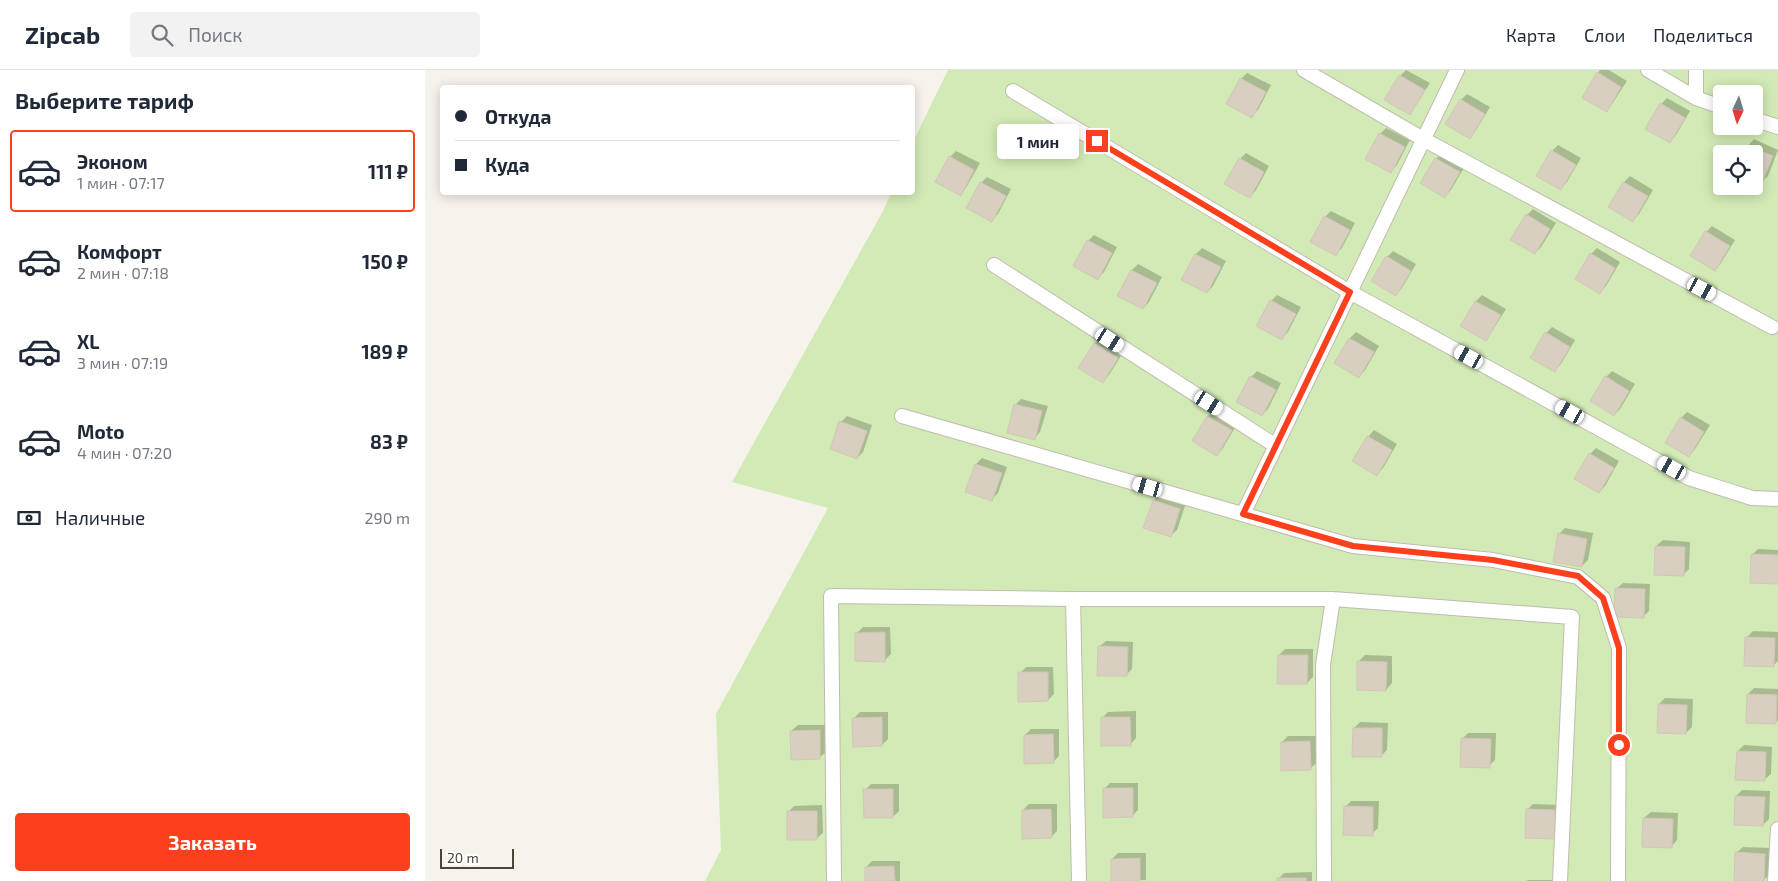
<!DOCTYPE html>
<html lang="ru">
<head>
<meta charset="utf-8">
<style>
	:root { --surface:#fff; --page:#f2f2f3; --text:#1f2937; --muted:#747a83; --line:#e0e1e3; --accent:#fc3f1d }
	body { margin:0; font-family:"Exo 2",sans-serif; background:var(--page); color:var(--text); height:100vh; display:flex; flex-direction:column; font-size:19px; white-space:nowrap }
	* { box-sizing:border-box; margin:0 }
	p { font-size:16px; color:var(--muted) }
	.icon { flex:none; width:28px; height:28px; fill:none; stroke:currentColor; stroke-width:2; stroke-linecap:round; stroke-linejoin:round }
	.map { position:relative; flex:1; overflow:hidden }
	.drawer { display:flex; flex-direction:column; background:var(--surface); width:425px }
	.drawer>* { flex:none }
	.guide { position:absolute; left:15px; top:15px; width:475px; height:110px; border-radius:5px; box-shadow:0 2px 12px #0003; display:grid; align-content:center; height:110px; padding:0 15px; background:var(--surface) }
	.needle { width:32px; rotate:184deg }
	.controls { position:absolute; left:1288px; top:15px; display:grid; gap:10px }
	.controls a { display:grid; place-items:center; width:50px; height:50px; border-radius:5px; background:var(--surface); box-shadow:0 2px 12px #0003; font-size:25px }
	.scale { position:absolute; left:15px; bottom:12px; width:74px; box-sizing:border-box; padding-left:5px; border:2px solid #4b4439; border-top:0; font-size:14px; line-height:18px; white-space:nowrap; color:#4b4439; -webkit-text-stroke:4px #fff; paint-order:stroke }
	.end { position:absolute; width:22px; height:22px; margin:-11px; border:6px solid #fc3f1d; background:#fff; box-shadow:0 0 0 2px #fff }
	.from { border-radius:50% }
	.bubble { position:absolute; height:35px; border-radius:5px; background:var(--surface); box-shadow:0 2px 12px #0003; font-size:16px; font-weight:700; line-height:35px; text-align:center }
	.car { position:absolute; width:15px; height:30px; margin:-15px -8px; border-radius:6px; box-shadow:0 0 4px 1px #0007; background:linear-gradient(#fff 24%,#345 0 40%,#fff 0 76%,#345 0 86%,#fff 0) }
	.guide b { display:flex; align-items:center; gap:18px; height:48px; font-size:19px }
	.guide b+b { border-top:1px solid var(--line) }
	.guide i { width:12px; height:12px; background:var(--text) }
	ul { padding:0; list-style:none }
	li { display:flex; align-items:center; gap:15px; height:82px; margin:0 10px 8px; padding:0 5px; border:2px solid transparent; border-radius:5px }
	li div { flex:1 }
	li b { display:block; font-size:19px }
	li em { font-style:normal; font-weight:700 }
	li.selected { border-color:var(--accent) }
	li>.icon { width:45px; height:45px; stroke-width:1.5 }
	h2 { padding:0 15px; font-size:22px; line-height:60px }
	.pay { display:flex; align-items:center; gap:12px; height:55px; padding:0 15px; font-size:19px }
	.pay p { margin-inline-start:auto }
	.cta { display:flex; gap:10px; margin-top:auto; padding:10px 15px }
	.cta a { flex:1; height:58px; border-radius:5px; background:var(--accent); color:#fff; font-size:20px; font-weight:700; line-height:58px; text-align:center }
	header { display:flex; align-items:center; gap:30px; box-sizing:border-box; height:70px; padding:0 25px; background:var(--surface); border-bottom:1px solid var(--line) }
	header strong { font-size:24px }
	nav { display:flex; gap:28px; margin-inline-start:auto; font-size:18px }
	.search { width:350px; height:45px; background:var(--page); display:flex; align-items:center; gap:12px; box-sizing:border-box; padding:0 18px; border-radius:5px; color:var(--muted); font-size:19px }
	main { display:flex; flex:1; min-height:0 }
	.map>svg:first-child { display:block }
</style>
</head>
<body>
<header>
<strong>Zipcab</strong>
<div class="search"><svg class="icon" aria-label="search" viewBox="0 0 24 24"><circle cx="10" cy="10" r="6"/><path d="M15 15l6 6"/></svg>Поиск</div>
<nav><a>Карта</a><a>Слои</a><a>Поделиться</a></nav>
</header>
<main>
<section class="drawer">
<h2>Выберите тариф</h2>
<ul>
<li class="selected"><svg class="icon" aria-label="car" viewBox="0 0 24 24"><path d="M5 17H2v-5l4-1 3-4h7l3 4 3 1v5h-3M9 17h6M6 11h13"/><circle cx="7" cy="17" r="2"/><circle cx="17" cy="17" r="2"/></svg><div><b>Эконом</b><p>1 мин · 07:17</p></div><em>111 ₽</em></li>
<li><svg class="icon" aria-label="car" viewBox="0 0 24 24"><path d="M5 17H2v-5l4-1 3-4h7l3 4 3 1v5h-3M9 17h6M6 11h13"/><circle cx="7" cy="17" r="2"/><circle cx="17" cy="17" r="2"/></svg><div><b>Комфорт</b><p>2 мин · 07:18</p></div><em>150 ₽</em></li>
<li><svg class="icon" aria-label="car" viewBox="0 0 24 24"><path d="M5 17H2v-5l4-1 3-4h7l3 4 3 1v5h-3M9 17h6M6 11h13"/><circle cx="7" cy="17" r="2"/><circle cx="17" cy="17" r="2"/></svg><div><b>XL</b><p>3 мин · 07:19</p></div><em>189 ₽</em></li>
<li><svg class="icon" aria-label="car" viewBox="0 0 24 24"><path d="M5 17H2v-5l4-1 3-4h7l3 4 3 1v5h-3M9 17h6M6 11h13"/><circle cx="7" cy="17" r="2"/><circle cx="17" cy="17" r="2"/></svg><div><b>Moto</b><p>4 мин · 07:20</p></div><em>83 ₽</em></li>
</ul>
<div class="pay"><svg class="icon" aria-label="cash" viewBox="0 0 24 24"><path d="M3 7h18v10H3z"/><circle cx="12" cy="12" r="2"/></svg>Наличные<p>290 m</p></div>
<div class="cta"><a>Заказать</a></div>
</section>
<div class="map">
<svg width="1353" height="811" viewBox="0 0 1353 811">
	<rect width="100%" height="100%" fill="#f6f3ec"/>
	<path fill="#d2eab5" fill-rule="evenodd" d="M523,0H1353V811H280L296,780L291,644L403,438L307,412L458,141L466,123L488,122V72ZM1296,24H1329V56H1296ZM1296,84H1329V116H1296Z"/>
	<path fill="#0003" d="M981,0L1005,13L990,37L984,44L975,6Z
		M1175,0H1184L1202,11L1187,34L1181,41L1173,3Z
		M822,3L846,15L833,40L827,46L803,33L816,9Z
		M1042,24L1065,37L1050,62L1044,68L1036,30Z
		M1242,28L1265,41L1251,65L1244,72L1236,34Z
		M961,58L985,70L972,95L966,101L955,64Z
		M1329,69L1353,80L1343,106L1336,112L1329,108V84L1323,76Z
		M1133,75L1156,88L1142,112L1136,118L1113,105L1127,81Z
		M531,81L555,93L541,118L535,124L525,87Z
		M1017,82L1040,96L1026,120L1020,126L1011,89Z
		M821,83L844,96L831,120L825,127L815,89Z
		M1205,106L1228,120L1214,144L1208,150L1185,137L1199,112Z
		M562,107L586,119L573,144L567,150L556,113Z
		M1108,139L1131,153L1116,177L1110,183L1102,145Z
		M906,141L930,153L917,178L911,184L900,147Z
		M1287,156L1310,170L1296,193L1290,200L1281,162Z
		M669,165L692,177L679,202L673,208L663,171Z
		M777,178L801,191L788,216L782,222L758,209L771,184Z
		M1172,178L1195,192L1181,216L1175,222L1166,184Z
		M968,181L991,194L977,218L971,224L948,211L962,187Z
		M713,194L737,207L724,232L718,238L694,225L707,200Z
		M852,225L876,237L863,262L857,268L846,231Z
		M1057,225L1081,239L1066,263L1060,269L1037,256L1051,231Z
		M1127,257L1150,270L1136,294L1130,300L1121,263Z
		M931,262L954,276L940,300L934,306L911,293L925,268Z
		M676,267L699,281L684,305L678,311L670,273Z
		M832,301L856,313L843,339L837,345L826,307Z
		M1187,301L1210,314L1195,339L1189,345L1181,307Z
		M596,329L623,336L615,362L609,369L590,335Z
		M789,340L812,354L798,378L792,384L769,371L783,346Z
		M1262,342L1285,355L1270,379L1264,386L1256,348Z
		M422,346L447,355L438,382L432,388L416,352Z
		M949,360L972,374L958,398L952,404L943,367Z
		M1171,378L1194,391L1180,416L1174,422L1165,384Z
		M557,388L582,397L573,423L567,429L551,394Z
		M735,424L761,433L752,460L745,466L729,430Z
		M1140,458L1168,463L1163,490L1157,496L1134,464Z
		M1238,470L1265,472L1264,499L1258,505L1231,476Z
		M1333,479L1353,480V513L1327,485Z
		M1198,513L1225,514L1224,541L1218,547L1191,519Z
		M438,557H465L466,584L460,590L432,563Z
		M1328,561L1353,562V591L1348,596L1322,567Z
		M681,571L708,572L707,599L701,605L674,577Z
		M860,579H888V607L882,613L854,585Z
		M940,585L967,586V613L961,620L933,592Z
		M601,597H628L629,624L623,630L595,603Z
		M1329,618L1353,619V650L1350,653L1323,624Z
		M1240,628L1268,629L1267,657L1261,663L1234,634Z
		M711,641V668L705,675L677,648L683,642Z
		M435,642H463V669L457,675L429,648Z
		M935,652L963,653L962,680L956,686L929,658Z
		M373,655H400L401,682L394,688L366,661Z
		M606,659H634V686L628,692L600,665Z
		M1043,663H1071L1070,690L1064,696L1037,669Z
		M863,666H891V693L885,699L857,672Z
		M1319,675L1347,677L1346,704L1339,710L1313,681Z
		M685,713H713V740L707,746L679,719Z
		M446,714H474V741L468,747L440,720Z
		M1317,720L1345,721L1344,749L1338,755L1311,726Z
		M926,731H954L953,758L947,764L920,737Z
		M604,734H632V761L626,767L598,740Z
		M1108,734L1136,735L1135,762L1129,768L1102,740Z
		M397,735L398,763L391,769L363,742L369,736Z
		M1226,742L1253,743L1252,770L1246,777L1219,748Z
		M1318,777L1345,778L1344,805L1338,811L1311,783Z
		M693,783H721V810L687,811V789Z
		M447,791H475V811H441V797Z
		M887,802V811H853V809L859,803Z
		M1103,810H1131V811H1101Z"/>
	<path fill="#d8cfc1" stroke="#d3c7b4" d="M1172,2L1196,17L1182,42L1157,28Z
		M974,5L1000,20L985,45L959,30Z
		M815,8L841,22L827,48L801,34Z
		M1035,29L1060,44L1045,69L1020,54Z
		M1235,33L1260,48L1245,73L1220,59Z
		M954,63L980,77L966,103L940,89Z
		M1322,75L1348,86L1337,113L1329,110V84H1318Z
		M1126,80L1151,95L1136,120L1111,106Z
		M524,86L549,100L536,126L510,112Z
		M814,88L839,102L825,128L799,114Z
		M1010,88L1035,102L1020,128L995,113Z
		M555,112L581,126L567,152L541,138Z
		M1198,112L1223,126L1208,152L1183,137Z
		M1101,144L1125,159L1110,184L1085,170Z
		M899,146L925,160L911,186L885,172Z
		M1280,161L1305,176L1290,201L1265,186Z
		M662,170L687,183L673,210L648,196Z
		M1165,183L1190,198L1175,224L1150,209Z
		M770,184L796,197L782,223L756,210Z
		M961,186L986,201L971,226L946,211Z
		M706,200L732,213L718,239L692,226Z
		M845,230L871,244L857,270L831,256Z
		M1050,231L1076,245L1061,271L1035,256Z
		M1120,262L1145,277L1130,302L1105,288Z
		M924,268L949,282L934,308L909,293Z
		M669,273L693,288L678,313L653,298Z
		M825,306L851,320L837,346L811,332Z
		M1180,306L1204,321L1189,346L1165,331Z
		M589,334L617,341L610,370L582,363Z
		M782,346L807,360L792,386L767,371Z
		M1255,347L1279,362L1264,387L1240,373Z
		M414,351L442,361L432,389L405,379Z
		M942,366L967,380L952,406L927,391Z
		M1164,383L1189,398L1174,423L1149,409Z
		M550,394L577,403L567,431L540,422Z
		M728,430L755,439L746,467L718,458Z
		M1133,463L1162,469L1157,497L1128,492Z
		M1230,476L1260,477L1259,506L1229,505Z
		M1326,484L1353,485V514L1325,513Z
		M1190,518L1220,519L1219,548L1189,547Z
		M460,562V592L430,591V563Z
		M1320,567L1350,568L1349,597L1319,596Z
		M673,576L703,577L702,606H672Z
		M853,585H883L882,614H852Z
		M932,591L962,592L961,621L932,620Z
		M593,602H623V631L593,632Z
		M1322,624L1352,625L1351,654L1321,653Z
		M1233,634L1262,635L1261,664L1232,663Z
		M457,647V676L428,677L427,648Z
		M676,647H705L706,676H676Z
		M928,658H957V687H927Z
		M395,660V689L366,690L365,661Z
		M628,664L629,693L599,694V665Z
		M1036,668L1066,669L1065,698L1035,697Z
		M885,671L886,700L856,701V672Z
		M1312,681L1341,682L1340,711L1310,710Z
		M678,718H708V747L678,748Z
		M438,719H468V748H439Z
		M1310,726L1340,727L1338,756L1309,755Z
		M919,736L948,737V766L918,765Z
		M626,739L627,768L597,769V740Z
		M1101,739L1130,740V769L1100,768Z
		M362,741H392V770H362Z
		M1218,748L1248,749L1247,778L1217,777Z
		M1310,782L1340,784L1339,811H1309Z
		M715,788V811H686V789Z
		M469,796L470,811H440V797Z
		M852,808H881V811H852Z"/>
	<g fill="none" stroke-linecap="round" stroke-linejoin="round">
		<defs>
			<path id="lane" d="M879,0L998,69L1347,257
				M1223,0L1271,28L1296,37
				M1271,0V28
				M588,21L925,222L1264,408L1327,428L1353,429
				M1329,49L1353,57
				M569,195L851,376
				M477,346L928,476L1068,490L1153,507L1178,528L1194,578L1193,811
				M818,444L1032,0
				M648,529L654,811
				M409,811L406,526L648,529H908L1147,547L1135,811
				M899,811L898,595L908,529
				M1350,811L1353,759"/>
		</defs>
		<use href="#lane" stroke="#c2bbae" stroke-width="16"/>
		<use href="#lane" stroke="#fff" stroke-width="14"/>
	</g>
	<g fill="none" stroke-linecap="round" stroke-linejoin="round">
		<path stroke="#fc3f1d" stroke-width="6" d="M672,71L925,222L818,444L928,476L1068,490L1153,506L1178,528L1194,578V675"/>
	</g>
</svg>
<div class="controls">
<a><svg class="needle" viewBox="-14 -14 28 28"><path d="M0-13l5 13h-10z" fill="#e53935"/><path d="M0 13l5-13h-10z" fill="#747a83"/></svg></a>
<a><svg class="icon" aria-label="locate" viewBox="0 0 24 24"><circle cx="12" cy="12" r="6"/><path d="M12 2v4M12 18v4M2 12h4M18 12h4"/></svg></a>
</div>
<div class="scale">20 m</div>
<i class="end from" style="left:1194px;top:675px"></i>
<i class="end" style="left:672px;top:71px"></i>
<div class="bubble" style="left:572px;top:54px;width:82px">1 мин</div>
<i class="car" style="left:1277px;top:219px;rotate:118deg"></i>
<i class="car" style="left:685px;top:270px;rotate:123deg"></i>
<i class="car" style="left:1044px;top:287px;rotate:299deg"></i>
<i class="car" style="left:784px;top:333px;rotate:123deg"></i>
<i class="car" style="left:1145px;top:342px;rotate:299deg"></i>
<i class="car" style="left:1247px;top:398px;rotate:299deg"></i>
<i class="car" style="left:723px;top:417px;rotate:286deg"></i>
<div class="guide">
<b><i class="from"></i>Откуда</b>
<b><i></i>Куда</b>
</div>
</div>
</main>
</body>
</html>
